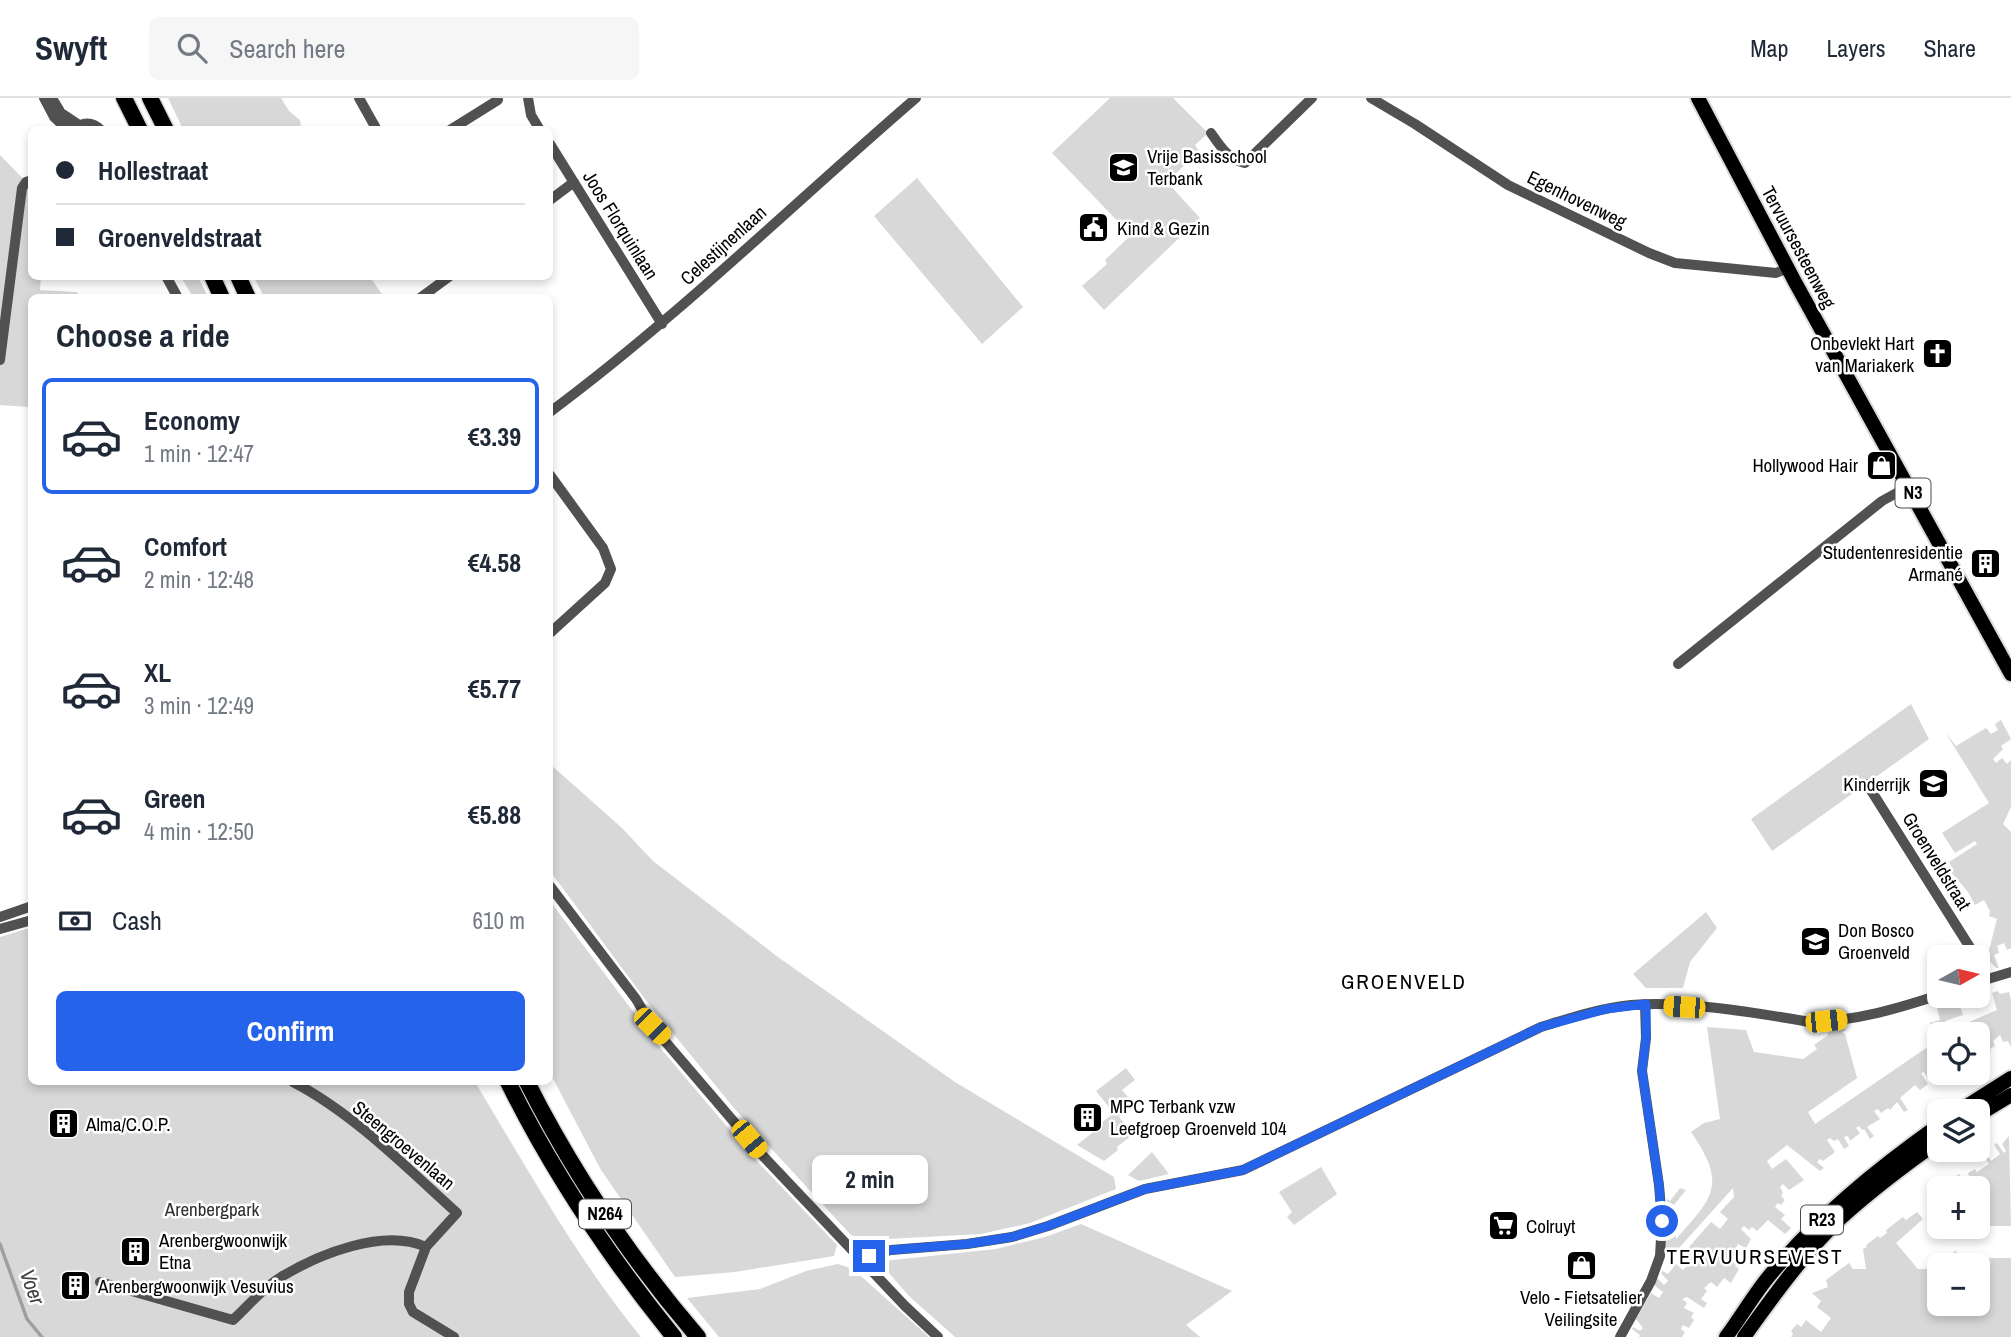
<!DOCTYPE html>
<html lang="en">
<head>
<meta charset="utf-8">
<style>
	:root { --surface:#fff; --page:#f6f6f7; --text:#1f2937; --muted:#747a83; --line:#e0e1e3; --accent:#2563eb }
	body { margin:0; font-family:"Archivo Narrow",sans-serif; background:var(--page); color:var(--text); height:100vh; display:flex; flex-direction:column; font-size:26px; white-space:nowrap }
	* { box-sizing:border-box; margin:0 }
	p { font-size:23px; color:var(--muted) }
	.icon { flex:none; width:38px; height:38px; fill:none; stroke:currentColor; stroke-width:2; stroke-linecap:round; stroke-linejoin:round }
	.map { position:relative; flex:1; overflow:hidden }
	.panel { position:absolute; left:28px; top:196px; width:525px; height:791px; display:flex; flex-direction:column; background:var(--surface); border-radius:10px; box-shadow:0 4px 10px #0003 }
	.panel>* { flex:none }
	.banner { position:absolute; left:28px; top:28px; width:525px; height:154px; border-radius:10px; box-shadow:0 4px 10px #0003; display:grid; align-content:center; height:154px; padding:0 28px; background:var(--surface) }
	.needle { width:46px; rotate:82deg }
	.buttons { position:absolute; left:1927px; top:847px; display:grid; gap:14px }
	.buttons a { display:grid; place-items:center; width:63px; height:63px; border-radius:10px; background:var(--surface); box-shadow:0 4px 10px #0003; font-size:35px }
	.end { position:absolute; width:32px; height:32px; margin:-16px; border:9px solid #2563eb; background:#fff; box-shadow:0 0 0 4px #fff }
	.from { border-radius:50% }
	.bubble { position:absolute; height:49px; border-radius:10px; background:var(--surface); box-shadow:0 4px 10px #0003; font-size:23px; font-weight:800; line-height:49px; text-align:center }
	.car { position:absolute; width:21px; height:42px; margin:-21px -10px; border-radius:9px; box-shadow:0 0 5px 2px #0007; background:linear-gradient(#f5c518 24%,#345 0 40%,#f5c518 0 76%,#345 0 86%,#f5c518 0) }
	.banner b { display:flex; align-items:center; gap:24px; height:66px; font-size:26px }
	.banner b+b { border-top:2px solid var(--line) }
	.banner i { width:18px; height:18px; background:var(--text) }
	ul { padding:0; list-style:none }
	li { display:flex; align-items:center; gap:21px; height:116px; margin:0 14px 10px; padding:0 14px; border:4px solid transparent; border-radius:10px }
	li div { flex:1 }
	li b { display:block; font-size:26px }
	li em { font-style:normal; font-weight:800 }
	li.selected { border-color:var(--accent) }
	li>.icon { width:63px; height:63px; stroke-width:1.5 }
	h2 { padding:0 28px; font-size:32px; line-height:84px }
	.pay { display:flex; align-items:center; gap:18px; height:77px; padding:0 28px; font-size:26px }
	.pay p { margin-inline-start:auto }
	.primary-button { display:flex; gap:14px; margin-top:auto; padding:14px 28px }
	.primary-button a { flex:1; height:80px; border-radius:10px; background:var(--accent); color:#fff; font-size:28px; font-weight:800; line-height:80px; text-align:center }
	header { display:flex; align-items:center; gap:42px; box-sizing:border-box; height:98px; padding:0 35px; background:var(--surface); border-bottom:2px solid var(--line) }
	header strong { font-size:33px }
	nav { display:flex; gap:38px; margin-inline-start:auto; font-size:24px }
	.search { width:490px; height:63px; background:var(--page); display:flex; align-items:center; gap:18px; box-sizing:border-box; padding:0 24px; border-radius:10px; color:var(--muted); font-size:26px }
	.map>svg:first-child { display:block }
</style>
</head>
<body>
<header>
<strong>Swyft</strong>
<div class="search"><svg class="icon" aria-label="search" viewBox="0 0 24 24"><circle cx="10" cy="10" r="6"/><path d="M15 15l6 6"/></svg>Search here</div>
<nav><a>Map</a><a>Layers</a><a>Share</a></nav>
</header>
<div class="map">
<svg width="2011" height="1239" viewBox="0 0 2011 1239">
	<rect width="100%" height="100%" fill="#fff"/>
	<path fill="#d8d8d8" d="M168,0H281L289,13L300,22L301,31H183Z
		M1110,0H1173L1208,35L1195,47L1199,53L1167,84L1200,120L1104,212L1082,188L1107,166L1105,162L1131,137L1052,55Z
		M0,57L31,89L32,178L41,179L40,192L77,194L81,199L32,200V287L29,309L0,307Z
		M917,80L1023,209L982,246L874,118Z
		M181,179H198L208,199H193Z
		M254,179H370L384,199H264Z
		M1911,606L1929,641L1772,753L1751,721Z
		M2001,622L2011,641L2001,648L2003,651L1993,661L1996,665L2002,660L2007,666L2011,662V709L2003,726L2011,734V850L2007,852L2004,845L1997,848L1999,855L1994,857L1999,870H1996L1987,860L1997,821L1989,818L1990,813L1984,802L1975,807L1968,794L1950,773L1953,771L1949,764L1977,746L1975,743L1955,755L1942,735L1989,705L1945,634L1956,648L1986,630L1991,636L1998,632L1995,626Z
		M550,666L622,730L653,763L778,859L955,984L1114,1079L1116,1091L1030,1125L981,1136L868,1142L851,1137L734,1010L645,901L550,773Z
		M550,803L662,952L751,1057L837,1147L834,1158L735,1174L675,1179L601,1072L550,975Z
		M1706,814L1717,830L1690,864L1683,890H1646L1633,876Z
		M26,831H31L32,984H475C527,1070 577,1161 641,1239H0V839Z
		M1998,893L2000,896L2009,894L2011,902V949L2008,943L2003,944L2000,937L1993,943L1995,948L1990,951L1991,953L1978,961V936H1939V975L1944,980L1931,985L1924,974L1921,975L1928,986L1920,992L1915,987L1900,1000L1908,1012L1904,1014L1897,1004L1890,1012L1888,1010L1881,1015L1878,1011L1874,1013L1880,1021L1867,1029L1874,1038L1870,1041L1864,1031L1862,1032L1859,1028L1856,1030L1860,1035L1850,1043L1848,1038L1844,1039L1849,1048L1844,1051L1838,1041L1834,1043L1830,1040L1827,1042L1835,1054L1823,1063L1820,1061L1817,1064L1824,1070L1820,1073L1787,1047L1767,1063L1772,1071L1786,1061L1804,1082L1789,1092L1783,1086L1780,1089L1783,1095L1781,1098L1785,1102L1781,1107L1778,1105L1775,1109L1785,1117L1781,1121L1791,1130L1785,1136L1768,1122L1757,1133L1752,1129L1749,1132L1744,1128L1741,1131L1751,1141L1746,1150L1738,1146L1734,1153L1739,1157L1735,1162L1730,1159L1728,1161L1735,1166L1738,1164L1735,1168L1739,1171L1731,1185L1724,1180L1717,1189L1711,1184L1704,1190L1707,1193L1701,1201L1707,1205L1704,1210L1687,1199L1682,1201L1687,1205L1684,1210L1694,1215L1691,1219L1694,1222L1689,1230L1683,1227L1681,1231L1685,1234L1682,1239H1639L1640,1237L1632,1231L1633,1229L1640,1233L1643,1230L1636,1221L1651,1195L1659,1200L1663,1194L1655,1188L1656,1179L1664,1187L1668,1183L1661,1175L1663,1173L1668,1176L1676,1166L1683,1172L1690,1165L1682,1157L1711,1124L1720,1131L1728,1121L1720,1114L1734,1099L1733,1090L1679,1150L1669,1154L1666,1152L1667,1101L1670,1103L1680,1090L1686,1092L1674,1107L1673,1115L1676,1141C1714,1099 1727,1086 1691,1034L1704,1025L1720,1021L1707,929L1746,932L1754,954L1803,961L1817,951L1814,947L1828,937V931L1844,929L1845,933L1842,934L1845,936L1857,980L1808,1014L1815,1026L1935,944L1930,925L1940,922L1937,910L1939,906L1953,902L1954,904L1962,902V904L1959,906L1963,917L1945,923L1948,935L1962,926L1964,930L1970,928L1969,924L1997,912L1992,895Z
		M1126,970L1135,982L1122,992L1128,999L1111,1012L1096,993Z
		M1119,1011L1122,1016L1119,1019L1128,1029L1130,1027L1140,1031L1117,1049L1118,1052L1104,1063L1077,1047L1092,1035L1091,1033Z
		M2009,1038L2011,1128H1986V1123L1978,1121V1090H1959L1953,1081L1959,1076L1967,1085L1965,1081L1969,1078L1968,1075L1975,1071L1977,1074L1989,1066L1982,1055L1984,1053L1991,1063L2000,1056L1994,1047L1997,1045L2004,1055L2006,1053L2002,1046Z
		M1152,1054L1169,1076L1139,1083L1128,1077Z
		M1321,1069L1337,1096L1294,1127L1287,1119L1292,1114L1279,1094Z
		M1917,1114L1923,1121L1896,1145L1918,1171H1939V1206H1978V1167H1944L1942,1165L1956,1152L1957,1160H2011V1239H1791L1793,1236L1791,1233L1797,1226L1801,1229L1806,1222L1821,1234L1831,1220L1817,1209L1821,1203L1812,1195L1828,1189L1826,1182L1849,1165L1853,1171H1866L1863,1151L1867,1149L1866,1147L1878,1138L1880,1140L1887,1135L1886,1132L1903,1119L1906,1122Z
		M1081,1126L1232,1193L1186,1227L1200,1239H955L909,1198L882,1167L884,1163L996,1151L1045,1139Z
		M838,1166L853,1171L929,1239H719L687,1200L760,1191L806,1173Z"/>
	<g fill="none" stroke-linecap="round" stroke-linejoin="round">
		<path stroke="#9f9f9f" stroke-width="3.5" d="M0,1146L27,1221L42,1239"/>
		<defs>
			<path id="major" d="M1698,0L1795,184L2011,576
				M1959,1013L2011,980
				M1978,1017L2011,997
				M1726,1239C1741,1219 1754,1196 1770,1177C1818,1119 1877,1071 1939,1027
				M1744,1239C1774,1197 1805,1154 1842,1119C1873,1091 1905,1067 1939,1043"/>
			<path id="highway" d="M124,0L140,32
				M150,0L166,32
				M212,178L222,200
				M238,178L248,200
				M508,984C553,1075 610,1160 674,1239
				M527,984C573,1075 631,1161 698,1239"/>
		</defs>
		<use href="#major" stroke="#dbdbdb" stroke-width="18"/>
		<use href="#highway" stroke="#dbdbdb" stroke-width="19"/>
		<path stroke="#515151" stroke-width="10" d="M44,0L54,19L68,32
			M52,0L61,15L79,27
			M359,0L377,32
			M528,0L531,17L540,32
			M1371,0L1415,26L1508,87L1649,155L1675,165L1706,168L1776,175L1788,170
			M75,30C84,24 93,24 101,32
			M450,32L498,2
			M1211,35C1220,48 1229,62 1245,65L1312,0
			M550,46L662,226
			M550,102L574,84
			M166,178L178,200
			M420,200L450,178
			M0,262L22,90L26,84L32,82
			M550,314C679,218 794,105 916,0
			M550,377L603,450L611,471L605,485L550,535
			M1678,566L1882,403L1909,388
			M1867,686L1976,859
			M550,788L636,901L652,928L764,1059L905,1208L938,1239
			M0,819L32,808
			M0,831L32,822
			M1978,884L2011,874
			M293,984C353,1015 407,1070 457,1115L426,1149L409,1194V1206L413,1214L454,1239
			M859,1161L891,1152L967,1146L1012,1139L1048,1128L1145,1091L1243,1072L1541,929C1570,920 1600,910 1631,907C1683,902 1757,915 1810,924C1856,923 1896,911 1939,897
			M100,1184L233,1222C248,1208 264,1189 281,1179C319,1156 383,1130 426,1149
			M1620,1239L1651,1183L1660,1158L1662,1123L1659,1087L1642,973L1646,940L1645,906"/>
		<use href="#major" stroke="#000" stroke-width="14"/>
		<use href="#highway" stroke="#000" stroke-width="16"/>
	</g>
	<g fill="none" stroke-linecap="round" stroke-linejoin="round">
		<path stroke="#2563eb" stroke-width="9" d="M869,1158L891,1152L967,1146L1012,1139L1048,1128L1145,1091L1243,1072L1541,929L1606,911L1646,906V940L1642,973L1659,1087L1662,1123"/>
	</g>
	<defs>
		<symbol id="school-square" viewBox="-11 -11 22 22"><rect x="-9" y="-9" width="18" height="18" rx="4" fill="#000" stroke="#fff"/><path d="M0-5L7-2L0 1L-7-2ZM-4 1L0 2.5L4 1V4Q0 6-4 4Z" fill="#fff"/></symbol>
		<symbol id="civic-square" viewBox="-11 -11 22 22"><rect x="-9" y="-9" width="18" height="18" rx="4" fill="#000" stroke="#fff"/><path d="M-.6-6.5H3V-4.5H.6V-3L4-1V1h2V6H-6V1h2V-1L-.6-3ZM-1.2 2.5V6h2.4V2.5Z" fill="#fff"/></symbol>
		<symbol id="church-square" viewBox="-11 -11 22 22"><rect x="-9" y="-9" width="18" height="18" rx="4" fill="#000" stroke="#fff"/><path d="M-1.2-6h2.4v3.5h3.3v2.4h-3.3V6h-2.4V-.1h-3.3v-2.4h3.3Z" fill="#fff"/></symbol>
		<symbol id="shop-square" viewBox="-11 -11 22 22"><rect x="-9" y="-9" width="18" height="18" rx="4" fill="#000" stroke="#fff"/><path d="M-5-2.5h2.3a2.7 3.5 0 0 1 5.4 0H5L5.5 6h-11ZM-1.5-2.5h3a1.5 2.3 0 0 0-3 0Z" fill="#fff"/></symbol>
		<symbol id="building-square" viewBox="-11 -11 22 22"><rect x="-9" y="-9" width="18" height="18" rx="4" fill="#000" stroke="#fff"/><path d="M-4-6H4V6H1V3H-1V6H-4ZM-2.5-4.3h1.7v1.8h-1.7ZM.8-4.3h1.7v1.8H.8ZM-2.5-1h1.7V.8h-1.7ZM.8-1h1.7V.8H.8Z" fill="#fff"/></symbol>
		<symbol id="supermarket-square" viewBox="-11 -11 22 22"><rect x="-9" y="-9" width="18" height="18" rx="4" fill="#000" stroke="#fff"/><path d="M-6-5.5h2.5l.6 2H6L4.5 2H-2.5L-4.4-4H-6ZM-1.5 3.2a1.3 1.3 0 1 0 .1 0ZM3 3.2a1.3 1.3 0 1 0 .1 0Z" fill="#fff"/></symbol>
	</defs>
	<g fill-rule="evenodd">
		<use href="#school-square" x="1106" y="52" width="35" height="35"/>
		<use href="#civic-square" x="1076" y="112" width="35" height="35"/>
		<use href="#church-square" x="1920" y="238" width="35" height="35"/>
		<use href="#shop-square" x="1864" y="350" width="35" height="35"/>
		<use href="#building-square" x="1968" y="448" width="35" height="35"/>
		<use href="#school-square" x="1916" y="668" width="35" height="35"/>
		<use href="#school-square" x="1798" y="826" width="35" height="35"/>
		<use href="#building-square" x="1070" y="1002" width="35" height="35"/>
		<use href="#building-square" x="46" y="1008" width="35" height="35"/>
		<use href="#supermarket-square" x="1486" y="1110" width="35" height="35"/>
		<use href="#building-square" x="118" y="1136" width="35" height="35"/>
		<use href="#shop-square" x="1564" y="1150" width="35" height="35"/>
		<use href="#building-square" x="58" y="1170" width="35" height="35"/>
	</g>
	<g text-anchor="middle" stroke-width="5" stroke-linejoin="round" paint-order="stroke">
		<g fill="#fff" stroke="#4c4c4c" stroke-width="2">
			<rect x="1895.5" y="380.5" width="35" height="29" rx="5"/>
			<rect x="579" y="1101.5" width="52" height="29" rx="5"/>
			<rect x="1801" y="1107.5" width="42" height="29" rx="5"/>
		</g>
		<g font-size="18" font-weight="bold" fill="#000">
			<text x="1913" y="401">N3</text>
			<text x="605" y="1122">N264</text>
			<text x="1822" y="1128">R23</text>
		</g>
		<g font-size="19" fill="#000" stroke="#fff" text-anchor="start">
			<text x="1147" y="65">Vrije Basisschool<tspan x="1147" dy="22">Terbank</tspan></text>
			<text x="1117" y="137">Kind &amp; Gezin</text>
			<text x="1914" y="252" text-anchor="end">Onbevlekt Hart<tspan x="1914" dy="22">van Mariakerk</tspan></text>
			<text x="1858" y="374" text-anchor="end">Hollywood Hair</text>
			<text x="1963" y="461" text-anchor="end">Studentenresidentie<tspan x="1963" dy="22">Armané</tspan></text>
			<text x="1910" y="693" text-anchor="end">Kinderrijk</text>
			<text x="1838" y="839">Don Bosco<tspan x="1838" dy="22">Groenveld</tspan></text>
			<text x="1110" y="1015">MPC Terbank vzw<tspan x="1110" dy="22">Leefgroep Groenveld 104</tspan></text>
			<text x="86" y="1033">Alma/C.O.P.</text>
			<text x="1526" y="1135">Colruyt</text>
			<text x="159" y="1149">Arenbergwoonwijk<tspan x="159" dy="22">Etna</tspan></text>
			<text x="98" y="1195">Arenbergwoonwijk Vesuvius</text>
			<text x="1581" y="1206" text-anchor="middle">Velo - Fietsatelier<tspan x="1581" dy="22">Veilingsite</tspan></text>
		</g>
		<g font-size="19" fill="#000" stroke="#fff">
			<text transform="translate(1577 101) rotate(26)" y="7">Egenhovenweg</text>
			<text transform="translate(621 127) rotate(58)" y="7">Joos Florquinlaan</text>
			<text transform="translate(723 147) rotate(-42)" y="7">Celestijnenlaan</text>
			<text transform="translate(1799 149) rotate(62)" y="7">Tervuursesteenweg</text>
			<text transform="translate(1937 763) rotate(58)" y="7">Groenveldstraat</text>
			<text transform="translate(404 1047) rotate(40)" y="7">Steengroevenlaan</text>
		</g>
		<g font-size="19" fill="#2f2f2f" stroke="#fff">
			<text x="212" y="1118">Arenbergpark</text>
		</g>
		<g font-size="21" letter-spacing="2" fill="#000" stroke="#fff">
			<text x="1404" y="891">GROENVELD</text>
			<text x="1755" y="1166">TERVUURSEVEST</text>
		</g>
		<g font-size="21" font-style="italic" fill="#404040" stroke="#fff">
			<text transform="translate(32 1189) rotate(70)" y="7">Voer</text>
		</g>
	</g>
</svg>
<div class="buttons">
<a><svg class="needle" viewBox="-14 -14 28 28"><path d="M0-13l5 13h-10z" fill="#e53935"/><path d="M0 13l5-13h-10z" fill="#747a83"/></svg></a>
<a><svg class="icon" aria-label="locate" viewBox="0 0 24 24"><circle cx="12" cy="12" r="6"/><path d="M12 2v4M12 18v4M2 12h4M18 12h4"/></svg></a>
<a><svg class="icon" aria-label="layers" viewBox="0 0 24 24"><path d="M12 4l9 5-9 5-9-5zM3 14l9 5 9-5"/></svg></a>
<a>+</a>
<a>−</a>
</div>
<i class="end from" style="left:1662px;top:1123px"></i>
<i class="end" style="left:869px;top:1158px"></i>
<div class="bubble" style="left:812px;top:1057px;width:116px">2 min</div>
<i class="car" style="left:1684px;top:909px;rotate:274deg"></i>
<i class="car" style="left:1826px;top:923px;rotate:84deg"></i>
<i class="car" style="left:652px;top:928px;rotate:135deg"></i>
<i class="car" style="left:749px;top:1041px;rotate:140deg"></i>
<div class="banner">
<b><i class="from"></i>Hollestraat</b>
<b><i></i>Groenveldstraat</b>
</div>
<section class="panel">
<h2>Choose a ride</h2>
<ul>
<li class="selected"><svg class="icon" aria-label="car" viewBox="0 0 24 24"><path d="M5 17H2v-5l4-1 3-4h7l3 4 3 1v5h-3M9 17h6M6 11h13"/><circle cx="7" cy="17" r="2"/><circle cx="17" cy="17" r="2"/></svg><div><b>Economy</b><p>1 min · 12:47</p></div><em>€3.39</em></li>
<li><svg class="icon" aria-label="car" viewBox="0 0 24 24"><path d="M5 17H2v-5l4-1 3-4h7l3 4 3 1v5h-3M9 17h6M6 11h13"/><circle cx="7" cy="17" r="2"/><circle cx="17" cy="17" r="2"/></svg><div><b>Comfort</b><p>2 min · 12:48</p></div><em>€4.58</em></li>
<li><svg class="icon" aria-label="car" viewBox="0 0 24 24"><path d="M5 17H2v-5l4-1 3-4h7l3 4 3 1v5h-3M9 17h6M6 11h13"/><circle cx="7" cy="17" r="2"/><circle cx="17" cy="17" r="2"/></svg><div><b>XL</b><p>3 min · 12:49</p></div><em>€5.77</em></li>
<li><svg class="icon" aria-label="car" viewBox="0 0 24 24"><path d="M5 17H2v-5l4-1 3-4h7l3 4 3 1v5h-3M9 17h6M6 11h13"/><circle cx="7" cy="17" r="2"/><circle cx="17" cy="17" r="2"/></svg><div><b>Green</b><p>4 min · 12:50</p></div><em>€5.88</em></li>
</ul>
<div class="pay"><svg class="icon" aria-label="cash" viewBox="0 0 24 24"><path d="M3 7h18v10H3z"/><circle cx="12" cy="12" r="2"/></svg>Cash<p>610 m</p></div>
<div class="primary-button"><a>Confirm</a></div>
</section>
</div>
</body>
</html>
